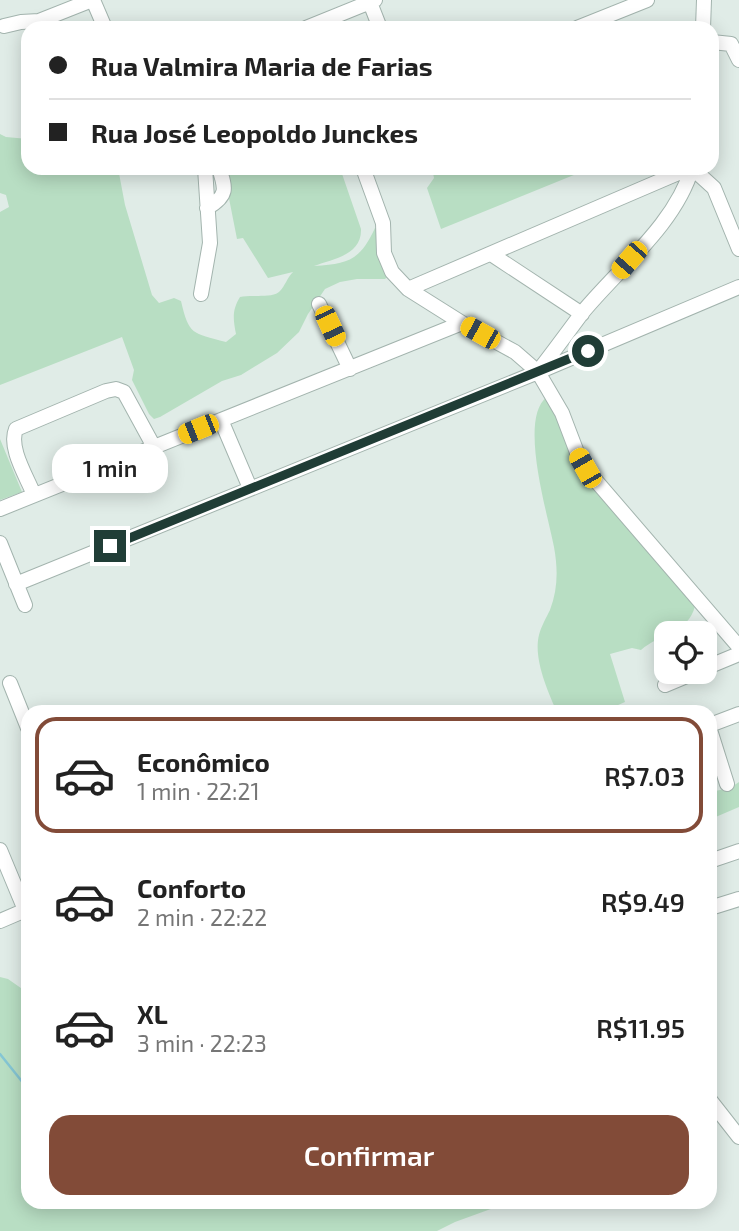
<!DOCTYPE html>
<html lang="pt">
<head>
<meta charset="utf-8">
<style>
	:root { --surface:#fff; --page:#f6f6f6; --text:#222; --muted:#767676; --line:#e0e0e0; --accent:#824b38 }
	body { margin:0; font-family:"Exo 2",sans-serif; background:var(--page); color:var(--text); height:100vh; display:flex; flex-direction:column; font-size:26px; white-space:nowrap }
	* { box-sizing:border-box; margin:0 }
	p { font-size:23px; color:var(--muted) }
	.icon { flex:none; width:38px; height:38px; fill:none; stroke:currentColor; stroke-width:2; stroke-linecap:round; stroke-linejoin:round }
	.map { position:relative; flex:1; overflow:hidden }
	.drawer { position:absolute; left:21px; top:705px; width:696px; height:504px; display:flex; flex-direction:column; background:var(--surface); border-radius:21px; box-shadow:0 4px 18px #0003 }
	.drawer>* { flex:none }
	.top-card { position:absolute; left:21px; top:21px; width:698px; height:154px; border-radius:21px; box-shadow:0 4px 18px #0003; display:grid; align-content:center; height:154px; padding:0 28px; background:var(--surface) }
	.buttons { position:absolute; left:654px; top:621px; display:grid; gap:14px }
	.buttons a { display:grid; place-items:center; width:63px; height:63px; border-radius:14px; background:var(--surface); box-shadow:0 4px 18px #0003; font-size:35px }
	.end { position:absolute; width:32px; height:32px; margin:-16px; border:9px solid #203d36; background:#fff; box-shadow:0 0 0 4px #fff }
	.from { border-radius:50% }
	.bubble { position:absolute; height:49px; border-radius:21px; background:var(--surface); box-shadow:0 4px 18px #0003; font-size:23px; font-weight:600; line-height:49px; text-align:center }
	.car { position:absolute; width:21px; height:42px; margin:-21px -10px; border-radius:9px; box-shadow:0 0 5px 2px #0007; background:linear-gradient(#f5c518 24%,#345 0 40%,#f5c518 0 76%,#345 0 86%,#f5c518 0) }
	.top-card b { display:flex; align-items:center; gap:24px; height:66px; font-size:26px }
	.top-card b+b { border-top:2px solid var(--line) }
	.top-card i { width:18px; height:18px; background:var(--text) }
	ul { padding:12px 0 0; list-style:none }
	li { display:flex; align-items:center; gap:21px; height:116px; margin:0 14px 10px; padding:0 14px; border:4px solid transparent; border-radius:21px }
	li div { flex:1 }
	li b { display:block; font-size:26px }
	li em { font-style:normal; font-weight:600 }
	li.selected { border-color:var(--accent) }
	li>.icon { width:63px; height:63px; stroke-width:1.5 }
	.action { display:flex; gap:14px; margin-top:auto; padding:14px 28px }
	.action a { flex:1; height:80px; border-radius:21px; background:var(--accent); color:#fff; font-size:28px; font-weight:600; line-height:80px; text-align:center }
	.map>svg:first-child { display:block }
</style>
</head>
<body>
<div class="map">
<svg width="739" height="1231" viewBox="0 0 739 1231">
	<rect width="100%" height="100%" fill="#e0ece7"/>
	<path fill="#b8dec3" d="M0,134L6,137L28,139V168H118L125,205L152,295L159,303L174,298L181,301C189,335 192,333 226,342L236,334C233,319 232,310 240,297C251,294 273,299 280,291C285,286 287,278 293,272L268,278L243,238L237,239L223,168H340L361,229C362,255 333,259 314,266C349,264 360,260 375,228H379L388,276L385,279H357L340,282L325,289L308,314L299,332L277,353L241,375L222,381L160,417L154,419L149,414L132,380L134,370L122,337L0,385V212L9,207L6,195L0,193Z
		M432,168H591L441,229L427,188L434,178Z
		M547,397L550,399L574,457L695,606C688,634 660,633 641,650L632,648L610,654L625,702L602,712H557C548,692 533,658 539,635C541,627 546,618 550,610C558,589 558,569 554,547C548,515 518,418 547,397Z
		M0,439L22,492L0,500Z
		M739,782V807L711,819L710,792L730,788Z
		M0,977L8,979L28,993V1202H510L455,1222L437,1231H0Z"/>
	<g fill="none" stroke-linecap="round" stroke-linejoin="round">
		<path stroke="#85c6d4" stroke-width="2.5" d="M0,1054L28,1089"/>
		<defs>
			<path id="minor" d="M93,0L105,28
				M369,0L380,28
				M4,26L21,22L39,21L92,0
				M306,28L375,0
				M577,28L647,0
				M703,28L704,0
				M712,42L731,44L739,60
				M363,168L383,223L384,253L392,272L408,289L462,323L515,352L538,372L562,413L578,455L585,468L739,647
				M692,168L714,188L739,249
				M207,208C228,196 226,189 219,168
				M491,254L582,314
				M408,289L690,168
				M201,294L210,243L205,168
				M319,304L350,369
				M540,369C554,351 568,332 582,313C619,268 675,225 692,168
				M221,420L250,488
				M34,495C27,477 8,448 16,429L106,391L116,389L124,392L154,447
				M0,509L462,323
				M0,543L25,605
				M16,584L538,372L739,287
				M705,668L739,654
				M10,683L28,728
				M665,685L696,672
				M710,725L739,714
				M710,730L727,784
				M0,850L25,910
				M710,861L739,851
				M710,908L739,899
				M0,921L28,909
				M710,1100L739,1137"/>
		</defs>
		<use href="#minor" stroke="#a3b4ae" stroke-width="16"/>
		<use href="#minor" stroke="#fff" stroke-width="14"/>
	</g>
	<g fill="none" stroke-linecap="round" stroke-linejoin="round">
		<path stroke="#203d36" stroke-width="9" d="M110,546L588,351"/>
	</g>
</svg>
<div class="buttons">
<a><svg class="icon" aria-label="locate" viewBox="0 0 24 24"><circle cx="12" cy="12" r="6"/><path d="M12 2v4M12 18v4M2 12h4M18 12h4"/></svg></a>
</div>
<i class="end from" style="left:588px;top:351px"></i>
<i class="end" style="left:110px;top:546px"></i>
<div class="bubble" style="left:52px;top:444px;width:116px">1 min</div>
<i class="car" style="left:629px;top:260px;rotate:221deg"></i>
<i class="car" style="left:330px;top:326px;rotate:155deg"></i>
<i class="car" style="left:480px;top:333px;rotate:299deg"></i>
<i class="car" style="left:198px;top:429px;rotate:248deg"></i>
<i class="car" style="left:585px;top:468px;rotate:330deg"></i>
<div class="top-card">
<b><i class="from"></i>Rua Valmira Maria de Farias</b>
<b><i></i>Rua José Leopoldo Junckes</b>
</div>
<section class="drawer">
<ul>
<li class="selected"><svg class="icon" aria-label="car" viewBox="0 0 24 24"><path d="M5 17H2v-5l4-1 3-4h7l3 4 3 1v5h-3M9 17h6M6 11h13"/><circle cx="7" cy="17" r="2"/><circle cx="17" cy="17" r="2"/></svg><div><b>Econômico</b><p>1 min · 22:21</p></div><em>R$7.03</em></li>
<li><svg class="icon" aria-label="car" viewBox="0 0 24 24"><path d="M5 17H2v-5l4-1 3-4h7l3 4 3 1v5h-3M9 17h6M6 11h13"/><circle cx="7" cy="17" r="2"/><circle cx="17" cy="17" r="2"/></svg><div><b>Conforto</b><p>2 min · 22:22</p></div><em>R$9.49</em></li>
<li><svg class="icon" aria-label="car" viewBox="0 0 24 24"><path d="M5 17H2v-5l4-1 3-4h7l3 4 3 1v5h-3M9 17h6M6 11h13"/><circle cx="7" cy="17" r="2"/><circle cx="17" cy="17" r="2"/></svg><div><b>XL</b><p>3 min · 22:23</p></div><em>R$11.95</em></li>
</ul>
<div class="action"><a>Confirmar</a></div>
</section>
</div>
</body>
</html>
